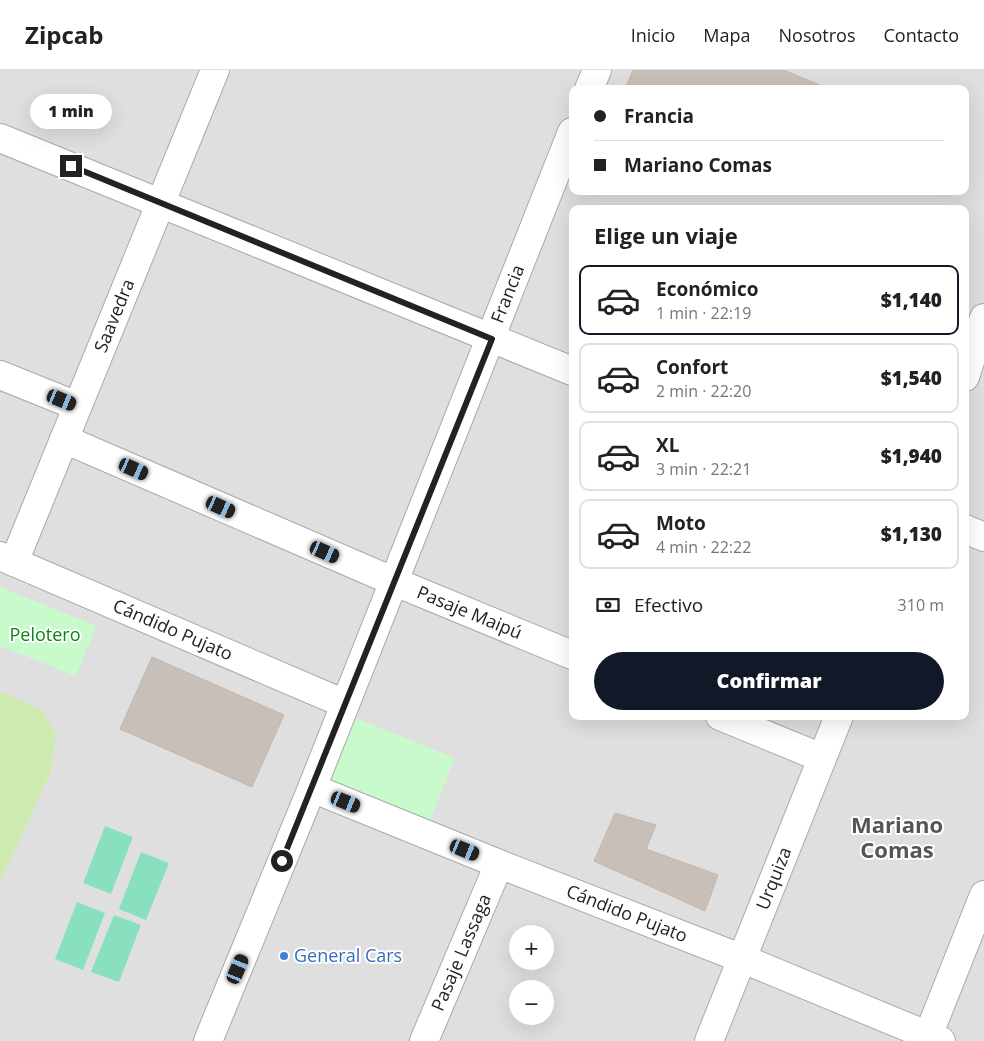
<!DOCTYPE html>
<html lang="es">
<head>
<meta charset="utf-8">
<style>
	:root { --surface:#fff; --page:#f2f2f2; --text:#222; --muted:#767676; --line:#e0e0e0; --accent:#111827 }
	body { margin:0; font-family:"Open Sans",sans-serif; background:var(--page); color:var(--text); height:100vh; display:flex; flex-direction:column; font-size:19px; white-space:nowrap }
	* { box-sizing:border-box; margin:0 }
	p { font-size:16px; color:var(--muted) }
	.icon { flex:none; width:28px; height:28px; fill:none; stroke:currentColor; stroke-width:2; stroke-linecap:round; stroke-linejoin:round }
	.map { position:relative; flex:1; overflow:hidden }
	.side { position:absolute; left:569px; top:135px; width:400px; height:515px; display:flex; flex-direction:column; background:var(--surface); border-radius:10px; box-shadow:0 5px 20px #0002 }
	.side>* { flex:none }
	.guide { position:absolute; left:569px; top:15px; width:400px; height:110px; border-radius:10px; box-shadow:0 5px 20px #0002; display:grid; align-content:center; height:110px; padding:0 25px; background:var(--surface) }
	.buttons { position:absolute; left:509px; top:855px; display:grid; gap:10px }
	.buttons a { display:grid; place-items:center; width:45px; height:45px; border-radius:50%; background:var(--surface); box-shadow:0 5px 20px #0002; font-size:25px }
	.end { position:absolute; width:22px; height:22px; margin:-11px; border:6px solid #222; background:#fff; box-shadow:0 0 0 2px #fff }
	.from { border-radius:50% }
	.bubble { position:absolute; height:35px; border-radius:18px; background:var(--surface); box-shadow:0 5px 20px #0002; font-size:16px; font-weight:800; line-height:35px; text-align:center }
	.car { position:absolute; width:15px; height:30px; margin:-15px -8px; border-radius:6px; box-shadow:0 0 4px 1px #0007; background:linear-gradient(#222 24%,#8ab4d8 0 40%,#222 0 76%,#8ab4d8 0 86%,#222 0) }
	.guide b { display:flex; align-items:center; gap:18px; height:48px; font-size:19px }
	.guide b+b { border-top:1px solid var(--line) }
	.guide i { width:12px; height:12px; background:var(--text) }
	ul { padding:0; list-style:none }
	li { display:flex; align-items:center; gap:15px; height:70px; margin:0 10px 8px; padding:0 15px; border:2px solid var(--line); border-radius:10px }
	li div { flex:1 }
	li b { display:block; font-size:19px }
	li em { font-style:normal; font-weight:800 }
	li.active { border-color:var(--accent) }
	li>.icon { width:45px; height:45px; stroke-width:1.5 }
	h2 { padding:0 25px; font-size:22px; line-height:60px }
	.pay { display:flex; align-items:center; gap:12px; height:55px; padding:0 25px; font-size:19px }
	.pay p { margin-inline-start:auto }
	.cta { display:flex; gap:10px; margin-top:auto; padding:10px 25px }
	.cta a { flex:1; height:58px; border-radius:30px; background:var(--accent); color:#fff; font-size:20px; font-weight:800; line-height:58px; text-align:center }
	header { display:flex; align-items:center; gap:30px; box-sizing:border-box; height:70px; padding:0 25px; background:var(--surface); border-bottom:1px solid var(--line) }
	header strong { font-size:24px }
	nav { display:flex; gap:28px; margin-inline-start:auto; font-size:18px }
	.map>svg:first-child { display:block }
</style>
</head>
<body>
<header>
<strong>Zipcab</strong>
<nav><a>Inicio</a><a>Mapa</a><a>Nosotros</a><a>Contacto</a></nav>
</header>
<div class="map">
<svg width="984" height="971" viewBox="0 0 984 971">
	<rect width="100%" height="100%" fill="#f2efe9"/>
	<path fill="#e0dfdf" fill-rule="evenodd" d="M0,0H984V971H0ZM572,19H965V121H572ZM572,139H965V646H572ZM518,864H545V891H518ZM518,919H545V946H518Z"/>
	<path fill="#cdebb0" d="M0,621L42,640L56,665L50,703L0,813Z"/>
	<path fill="#c8facc" d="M0,517L96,556L76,606L0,576Z
		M353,647L455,688L430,750L328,709Z"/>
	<path fill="#88e0be" d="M105,756L133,767L111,824L83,813Z
		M141,782L169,793L146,850L119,839Z
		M77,832L105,843L83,900L55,889Z
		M114,845L141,855L119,912L91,902Z"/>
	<path fill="#c7bfb8" stroke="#c4b6ab" d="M633,0H784L829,19H625Z
		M152,587L284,645L252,717L120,659Z
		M615,743L656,755L646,779L718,805L705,841L594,791Z"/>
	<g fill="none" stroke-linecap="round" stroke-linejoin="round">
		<defs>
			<g id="minor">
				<path d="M589,19L597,0"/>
				<path d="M0,68L572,301"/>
				<path d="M0,305L77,336"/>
				<path d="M965,307L984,248"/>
				<path id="s1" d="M64,369L395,512L572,585"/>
				<path d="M965,459L984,467"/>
				<path id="s2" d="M0,486L345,634"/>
				<path id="s3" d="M14,492L215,0"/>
				<path d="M720,646L822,688"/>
				<path id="s4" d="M312,718L499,794L743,889L941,971"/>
				<path id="s5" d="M208,971L312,718L572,62"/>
				<path id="s6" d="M424,971L499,794"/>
				<path id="s7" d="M709,971L839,646"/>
				<path d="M926,971L984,825"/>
			</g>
		</defs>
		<use href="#minor" stroke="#a9a9a9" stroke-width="30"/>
		<use href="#minor" stroke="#fff" stroke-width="28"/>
	</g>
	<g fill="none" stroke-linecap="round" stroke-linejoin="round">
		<path stroke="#222" stroke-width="6" d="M71,96L492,269L282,791"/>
	</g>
	<circle fill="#3f7fe0" stroke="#fff" stroke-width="2" cx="284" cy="886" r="5"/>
	<g text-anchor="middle" stroke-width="4" stroke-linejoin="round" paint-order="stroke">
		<g font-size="18" fill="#222" stroke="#fff">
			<text dy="6" stroke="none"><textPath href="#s5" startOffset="805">Francia</textPath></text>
			<text dy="6" stroke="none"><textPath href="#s3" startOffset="266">Saavedra</textPath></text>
			<text dy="6" stroke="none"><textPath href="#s1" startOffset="441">Pasaje Maipú</textPath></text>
			<text dy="6" stroke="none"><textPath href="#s2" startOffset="188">Cándido Pujato</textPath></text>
			<text dy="6" stroke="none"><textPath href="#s7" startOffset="175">Urquiza</textPath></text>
			<text dy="6" stroke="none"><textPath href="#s4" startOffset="339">Cándido Pujato</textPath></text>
			<text dy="6" stroke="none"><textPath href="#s6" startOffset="96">Pasaje Lassaga</textPath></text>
		</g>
		<g font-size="18" fill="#0c8416" stroke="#fff">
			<text x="45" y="571">Pelotero</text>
		</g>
		<g font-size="18" fill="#366cbe" stroke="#fff" text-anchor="start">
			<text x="294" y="892">General Cars</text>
		</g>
		<g font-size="22" font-weight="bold" fill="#555" stroke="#fff">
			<text x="897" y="763">Mariano<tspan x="897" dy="25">Comas</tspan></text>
		</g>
	</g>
</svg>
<div class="buttons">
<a>+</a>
<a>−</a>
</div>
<i class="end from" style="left:282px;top:791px"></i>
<i class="end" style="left:71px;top:96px"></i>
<div class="bubble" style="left:30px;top:24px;width:82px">1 min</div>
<i class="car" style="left:62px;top:330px;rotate:112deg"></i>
<i class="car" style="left:134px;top:399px;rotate:114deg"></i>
<i class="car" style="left:221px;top:437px;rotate:114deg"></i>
<i class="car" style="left:325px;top:482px;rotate:114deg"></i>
<i class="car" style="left:346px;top:732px;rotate:112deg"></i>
<i class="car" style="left:465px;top:780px;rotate:112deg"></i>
<i class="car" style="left:238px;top:899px;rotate:23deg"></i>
<div class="guide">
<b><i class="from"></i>Francia</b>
<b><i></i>Mariano Comas</b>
</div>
<section class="side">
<h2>Elige un viaje</h2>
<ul>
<li class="active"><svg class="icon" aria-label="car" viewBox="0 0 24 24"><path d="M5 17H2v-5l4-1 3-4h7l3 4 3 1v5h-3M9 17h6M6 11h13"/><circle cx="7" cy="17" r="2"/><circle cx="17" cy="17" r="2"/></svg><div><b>Económico</b><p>1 min · 22:19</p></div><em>$1,140</em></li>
<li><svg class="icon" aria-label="car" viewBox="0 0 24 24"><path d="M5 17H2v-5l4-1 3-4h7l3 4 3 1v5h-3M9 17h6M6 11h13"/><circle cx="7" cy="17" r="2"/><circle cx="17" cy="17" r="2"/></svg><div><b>Confort</b><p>2 min · 22:20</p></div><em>$1,540</em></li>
<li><svg class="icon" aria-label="car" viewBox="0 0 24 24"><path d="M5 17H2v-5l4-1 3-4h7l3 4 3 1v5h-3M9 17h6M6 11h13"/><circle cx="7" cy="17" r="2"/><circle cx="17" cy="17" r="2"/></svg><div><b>XL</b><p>3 min · 22:21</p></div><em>$1,940</em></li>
<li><svg class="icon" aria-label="car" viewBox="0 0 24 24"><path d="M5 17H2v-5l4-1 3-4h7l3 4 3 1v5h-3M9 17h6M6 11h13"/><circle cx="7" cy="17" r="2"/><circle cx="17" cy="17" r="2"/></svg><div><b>Moto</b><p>4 min · 22:22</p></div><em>$1,130</em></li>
</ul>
<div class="pay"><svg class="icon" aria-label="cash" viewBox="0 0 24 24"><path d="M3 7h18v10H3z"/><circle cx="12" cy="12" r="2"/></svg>Efectivo<p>310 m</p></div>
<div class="cta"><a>Confirmar</a></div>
</section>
</div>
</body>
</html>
